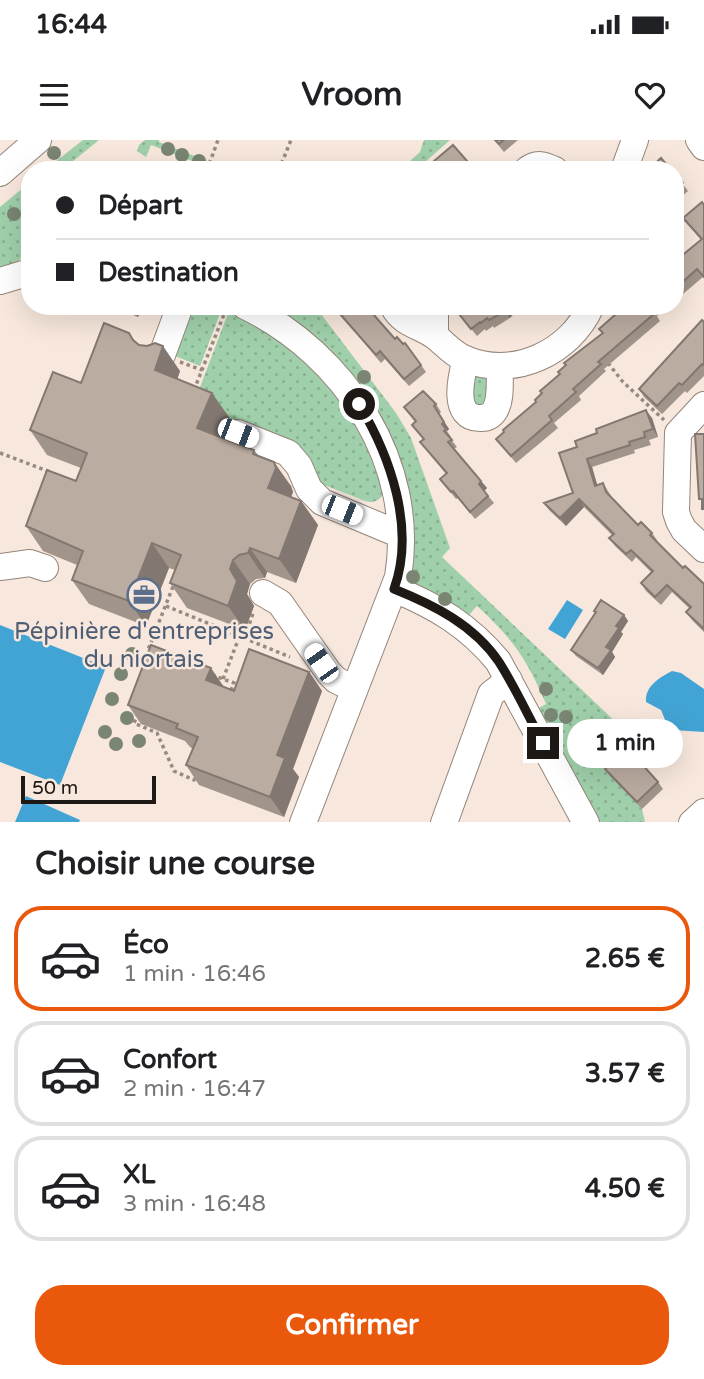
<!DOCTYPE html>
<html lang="fr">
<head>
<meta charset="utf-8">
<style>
	:root { --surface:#fff; --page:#f6f6f6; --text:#202124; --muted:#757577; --line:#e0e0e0; --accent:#ea580c }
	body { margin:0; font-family:"Varela Round",sans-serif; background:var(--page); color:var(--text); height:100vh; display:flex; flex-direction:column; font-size:26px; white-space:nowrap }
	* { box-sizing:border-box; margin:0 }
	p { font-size:23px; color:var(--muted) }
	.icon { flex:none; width:38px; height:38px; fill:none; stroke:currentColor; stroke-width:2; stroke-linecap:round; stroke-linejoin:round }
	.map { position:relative; height:682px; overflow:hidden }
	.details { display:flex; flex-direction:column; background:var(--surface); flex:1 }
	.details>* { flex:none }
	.hud { position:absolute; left:21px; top:21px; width:663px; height:154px; border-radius:28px; box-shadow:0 7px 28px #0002; display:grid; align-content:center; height:154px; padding:0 35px; background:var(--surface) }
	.scale { position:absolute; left:21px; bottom:18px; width:135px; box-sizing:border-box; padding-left:7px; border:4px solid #1f1915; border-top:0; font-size:19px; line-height:24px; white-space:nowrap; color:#1f1915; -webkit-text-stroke:5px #f7e7dc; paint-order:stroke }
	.end { position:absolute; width:32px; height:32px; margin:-16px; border:9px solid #1f1915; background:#fff; box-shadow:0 0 0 4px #fff }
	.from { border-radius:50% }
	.bubble { position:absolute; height:49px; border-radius:24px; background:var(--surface); box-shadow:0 7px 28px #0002; font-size:23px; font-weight:700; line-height:49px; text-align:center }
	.car { position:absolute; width:21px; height:42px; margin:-21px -10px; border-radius:9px; box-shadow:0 0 5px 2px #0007; background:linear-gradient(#fff 24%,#345 0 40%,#fff 0 76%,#345 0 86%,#fff 0) }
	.hud b { display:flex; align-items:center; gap:24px; height:66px; font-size:26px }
	.hud b+b { border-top:2px solid var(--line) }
	.hud i { width:18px; height:18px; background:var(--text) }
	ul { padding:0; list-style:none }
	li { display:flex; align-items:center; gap:21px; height:105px; margin:0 14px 10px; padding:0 21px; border:4px solid var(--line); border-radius:28px }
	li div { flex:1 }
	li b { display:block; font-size:26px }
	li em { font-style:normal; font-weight:700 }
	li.active { border-color:var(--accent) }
	li>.icon { width:63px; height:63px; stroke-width:1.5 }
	h2 { padding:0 35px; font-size:32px; line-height:84px }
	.primary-button { display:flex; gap:14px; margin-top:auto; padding:14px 35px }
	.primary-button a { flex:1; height:80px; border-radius:28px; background:var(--accent); color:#fff; font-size:28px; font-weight:700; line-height:80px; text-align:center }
	.status { display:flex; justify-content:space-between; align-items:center; height:49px; padding:0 35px; background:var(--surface); direction:ltr }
	.status svg { height:19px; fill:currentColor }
	header { display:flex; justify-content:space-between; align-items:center; height:91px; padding:0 35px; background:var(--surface); font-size:32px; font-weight:700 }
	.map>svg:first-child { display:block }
</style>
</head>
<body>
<div class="status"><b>16:44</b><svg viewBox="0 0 49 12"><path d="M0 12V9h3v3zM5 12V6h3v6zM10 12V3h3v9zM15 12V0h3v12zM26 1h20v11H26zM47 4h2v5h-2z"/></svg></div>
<header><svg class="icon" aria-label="menu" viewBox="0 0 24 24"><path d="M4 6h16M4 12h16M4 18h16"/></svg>Vroom<svg class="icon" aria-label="heart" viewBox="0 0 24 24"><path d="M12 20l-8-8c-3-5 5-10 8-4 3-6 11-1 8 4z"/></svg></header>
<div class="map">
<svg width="704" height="683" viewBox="0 0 704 683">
	<defs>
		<pattern id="grass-dots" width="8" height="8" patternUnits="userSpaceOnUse" patternTransform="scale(1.75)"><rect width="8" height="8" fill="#a0d0ab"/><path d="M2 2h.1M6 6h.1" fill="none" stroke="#89b292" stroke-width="1.8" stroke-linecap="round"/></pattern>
	</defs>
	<rect width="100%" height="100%" fill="#f7e7dc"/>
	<path fill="url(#grass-dots)" d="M83,0H99L62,30H45Z
		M145,0H159V2L207,21L205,26L151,5L146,17L137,11L139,5Z
		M424,0H450L416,30H400L420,12Z
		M30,42C30,65 34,108 15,125C11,128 5,131 0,133V67Z
		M188,166H223L200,226L170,214Z
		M267,166H315L396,273L411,298L450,408L442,417L641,606L611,636L642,669L645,682H598L535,570L546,564C527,519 513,499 477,466L467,477L413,444L410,438L401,329Z
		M230,168L252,179L293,208L357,277L385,351C381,360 374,364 365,361L319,343L236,288L227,280L228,277L194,263Z
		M486,233L493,256L476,271L468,237Z"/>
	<path fill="#42a4d5" d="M567,460L583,470L565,499L548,489Z
		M0,485L106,527L60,645L0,622Z
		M672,531L681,533L704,549V592L673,590L668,587L661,570L646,562C645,546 659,538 672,531Z
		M26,656L80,680L79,682H15Z"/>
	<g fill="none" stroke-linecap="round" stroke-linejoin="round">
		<defs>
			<path id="minor" d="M699,0L704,7
				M527,30C537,22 544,25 555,30
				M624,30L635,0
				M0,33L38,0
				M0,141L30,132
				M245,166C345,214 417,324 398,437L303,683
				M393,166C403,185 420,185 436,197C446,205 453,214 465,219C514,239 570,213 591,166
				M435,166V196
				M162,215L180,166
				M466,219C461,237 451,279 481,278C487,278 492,275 495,270C502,258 499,240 500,226
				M704,265L678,293L676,372L679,381L684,390L704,409
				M238,293L288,313L299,326L309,349L322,362L401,395
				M0,427L30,423L45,428
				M394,449C436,466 469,486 498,521L586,683
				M263,453L280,463L329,533L336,540L354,549
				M444,683L491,554L509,540
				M692,683L704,672"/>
		</defs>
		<use href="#minor" stroke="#93857b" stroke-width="28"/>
		<path stroke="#968a83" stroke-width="3.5" stroke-dasharray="3.5 3.5" stroke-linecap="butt" d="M135,30L138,23
			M207,30L218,0
			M279,30L291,0
			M180,222L202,230
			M608,223L623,242L664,280
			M194,250L225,172
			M0,313L50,332
			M166,466L290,517
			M245,497L253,473
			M153,512L148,510L174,444
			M212,535L234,543L230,553
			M223,539L240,495
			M138,573L134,583L157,593L174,631L194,640L196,635"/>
		<use href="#minor" stroke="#fff" stroke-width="26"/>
	</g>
	<g fill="#7a8573">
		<circle cx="168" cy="9" r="7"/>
		<circle cx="54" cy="13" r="7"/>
		<circle cx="182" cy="15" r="7"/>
		<circle cx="199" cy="21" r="7"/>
		<circle cx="14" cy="74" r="7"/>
		<circle cx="364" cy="237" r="7"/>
		<circle cx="413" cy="437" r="7"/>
		<circle cx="445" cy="459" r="7"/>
		<circle cx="132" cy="514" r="7"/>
		<circle cx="121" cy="534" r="7"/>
		<circle cx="546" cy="549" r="7"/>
		<circle cx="112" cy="559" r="7"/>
		<circle cx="551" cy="575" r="7"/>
		<circle cx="566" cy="577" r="7"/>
		<circle cx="127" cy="578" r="7"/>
		<circle cx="105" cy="592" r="7"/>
		<circle cx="139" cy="601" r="7"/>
		<circle cx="116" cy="604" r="7"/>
	</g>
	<path fill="#a1948a" d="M494,0H518L504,12Z
		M676,35L688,51L676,61Z
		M704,65V138L703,137L676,160V117L679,118L701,100L683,78Z
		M115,166H142L138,177L117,169Z
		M459,166H520L510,178L494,188L493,186L486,191L485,189L477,196L455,169Z
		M625,166H669L657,176L660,181L604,229L606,231L579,256L581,260L554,283L558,288L516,323L496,299L536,262L542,253L560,234L602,193Z
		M340,174L403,204L405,203L426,232L409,246L385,219L381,223Z
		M704,182V236L687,253L685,251L662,274L644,257L639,249Z
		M137,204L180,231L177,239L229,277L220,297L254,310L259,316L291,346L293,352L291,357L301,361L318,385L296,443L267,432L265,438L256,439L250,444L247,454L254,466L245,490L187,468L170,443L175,430L169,428L146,486L89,464L72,440L77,425L43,411L26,386L76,341L81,328L47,315L30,290L81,243Z
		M436,264L441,272L439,274L449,289L447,291L451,297L450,298L457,307L454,309L481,341L487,348L484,351L494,363L475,379L458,358L456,359L440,339L446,334L420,302L423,299L412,285L415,282L404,267Z
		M652,278L658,297L649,300L651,305L634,310L635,313L592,327L597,345L603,343L608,351L611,356L638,385L652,393L657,400L656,401L683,428L704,444V492L692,480L686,472L690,469L672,452L661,465L646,451L641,443L651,432L636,417L632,422L615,406L609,398L612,395L584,367L566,386L549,370L544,363L573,353L577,307Z
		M594,471L624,475L628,481L621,492L623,494L612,512L615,517L603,535L576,516L571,510L595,473Z
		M309,532L322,551L293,629L299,637L284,677L199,645L186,625L193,609L190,607L185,601L141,584L128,565L224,547L234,551Z
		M638,626L658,642L663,649L642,669L610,636L605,629Z"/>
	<path fill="#837871" d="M134,166H142L138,177L133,170Z
		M509,166H520L510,178L505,171Z
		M163,206L180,231L172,255L155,230Z
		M212,253L229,277L214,312L197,288Z
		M646,270L652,278L658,297L653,289Z
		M439,274L449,289L447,291L442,284Z
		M587,319L592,327L600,354L595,346Z
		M274,322L291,346L293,352L285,373L268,348Z
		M481,341L487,348L484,351L479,344Z
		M579,359L584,367L566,386L560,378Z
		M301,361L318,385L296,443L279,419Z
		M152,403L169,428L146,486L129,461Z
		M250,408L267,432L265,438L248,413Z
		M233,420L250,444L247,454L254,466L245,490L228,466L230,429Z
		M624,475L628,481L621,492L623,494L612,512L615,517L603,535L598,528L606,507L616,486Z
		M211,528L224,547L206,540Z
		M309,532L322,551L293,629L299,637L284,677L270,657L277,615Z"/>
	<path fill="#bbaca1" stroke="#837871" stroke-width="2" d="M495,0H504L499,4Z
		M453,5L475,30H442L434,21Z
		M661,18L671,30H648Z
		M676,35L683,43L676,49Z
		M702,62L704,65V137L697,129L676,148V117L677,116L679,118L702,99L683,78Z
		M124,166H134L133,170Z
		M349,166H366L395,199L397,197L403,204L405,203L421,225L404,239L380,211L376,215L340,174Z
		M459,166H509L505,171L489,180L487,178L481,183L480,182L471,189L455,169Z
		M625,166H655L652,169L655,173L598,222L601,224L573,249L576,252L549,276L552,280L511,316L496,299L504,292L503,290L536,262L535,260L542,253L540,251L560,234L558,232L566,225L564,223L603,193L599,189Z
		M702,180L704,182V225L702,224L682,245L679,243L657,266L639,249Z
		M104,183L129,193L133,200L139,205L147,206L155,203L163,206L155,230L212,253L197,288L254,310L253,314L274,322L276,328L268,348L301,361L279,419L250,408L248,413L239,415L233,420L230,429L237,441L228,466L170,443L181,415L152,403L129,461L72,440L83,411L26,386L47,330L76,341L87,313L30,290L53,232L81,243Z
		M423,251L436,264L434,266L444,282L442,284L446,289L444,291L452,300L448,302L481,341L479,344L488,356L470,372L453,351L451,352L440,339L447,333L420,302L424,299L412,285L416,281L404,267Z
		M646,270L653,289L644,292L645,297L629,302L630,305L587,319L595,346L603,343L606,352L638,385L641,382L652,393L650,395L683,428L685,426L704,444V489L686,472L691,467L667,445L655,457L641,443L653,431L631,410L626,414L609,398L614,394L579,359L560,378L544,363L573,353L559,313L577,307L575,301L597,293L596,289Z
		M695,294H704V369H702V359H699Z
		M601,460L624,475L616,486L619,488L606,507L611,510L598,528L571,510L596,472L594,471Z
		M151,505L211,528L206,540L234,551L249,509L309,532L277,615L285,618L270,657L186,625L198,597L176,588L178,584L128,565Z
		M624,611L638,626L641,623L658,642L637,662L605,629Z"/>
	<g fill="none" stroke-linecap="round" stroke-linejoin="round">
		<path stroke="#1f1915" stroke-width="9" d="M359,264C390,316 416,388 394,449C434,465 474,485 499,522C515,547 528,576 543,603"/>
	</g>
	<defs>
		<symbol id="office-ring" viewBox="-11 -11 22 22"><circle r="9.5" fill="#f7e7dc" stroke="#5c6f8a" stroke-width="1.5"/><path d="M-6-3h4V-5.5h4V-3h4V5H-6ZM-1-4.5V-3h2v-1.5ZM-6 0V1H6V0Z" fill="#5c6f8a"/></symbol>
	</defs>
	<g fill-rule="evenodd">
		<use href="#office-ring" x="125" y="436" width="38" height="38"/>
	</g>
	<g text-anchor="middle" stroke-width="5" stroke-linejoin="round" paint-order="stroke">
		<g font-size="24" fill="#4e5e75" stroke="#f7e7dc">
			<text x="144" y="499">Pépinière d'entreprises<tspan x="144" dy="28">du niortais</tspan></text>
		</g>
	</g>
</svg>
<div class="scale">50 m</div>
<i class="end from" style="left:359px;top:264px"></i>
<i class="end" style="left:543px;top:603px"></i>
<div class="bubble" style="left:567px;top:579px;width:116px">1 min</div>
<i class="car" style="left:238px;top:293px;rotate:111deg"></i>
<i class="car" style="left:342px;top:370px;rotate:112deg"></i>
<i class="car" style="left:321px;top:523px;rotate:325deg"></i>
<div class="hud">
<b><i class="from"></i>Départ</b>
<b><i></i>Destination</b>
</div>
</div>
<section class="details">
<h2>Choisir une course</h2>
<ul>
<li class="active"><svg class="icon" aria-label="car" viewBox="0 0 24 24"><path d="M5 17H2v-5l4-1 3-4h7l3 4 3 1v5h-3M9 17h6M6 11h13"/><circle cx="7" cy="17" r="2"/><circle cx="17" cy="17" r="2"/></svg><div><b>Éco</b><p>1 min · 16:46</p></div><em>2.65 €</em></li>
<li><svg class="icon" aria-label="car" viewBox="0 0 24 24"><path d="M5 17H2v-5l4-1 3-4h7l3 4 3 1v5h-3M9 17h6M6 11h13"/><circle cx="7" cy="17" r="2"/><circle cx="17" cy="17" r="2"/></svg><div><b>Confort</b><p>2 min · 16:47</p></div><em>3.57 €</em></li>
<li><svg class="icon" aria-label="car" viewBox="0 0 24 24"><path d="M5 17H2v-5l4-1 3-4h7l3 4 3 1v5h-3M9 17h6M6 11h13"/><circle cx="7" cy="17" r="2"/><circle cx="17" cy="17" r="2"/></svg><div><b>XL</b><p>3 min · 16:48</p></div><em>4.50 €</em></li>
</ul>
<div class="primary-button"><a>Confirmer</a></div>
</section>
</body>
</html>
